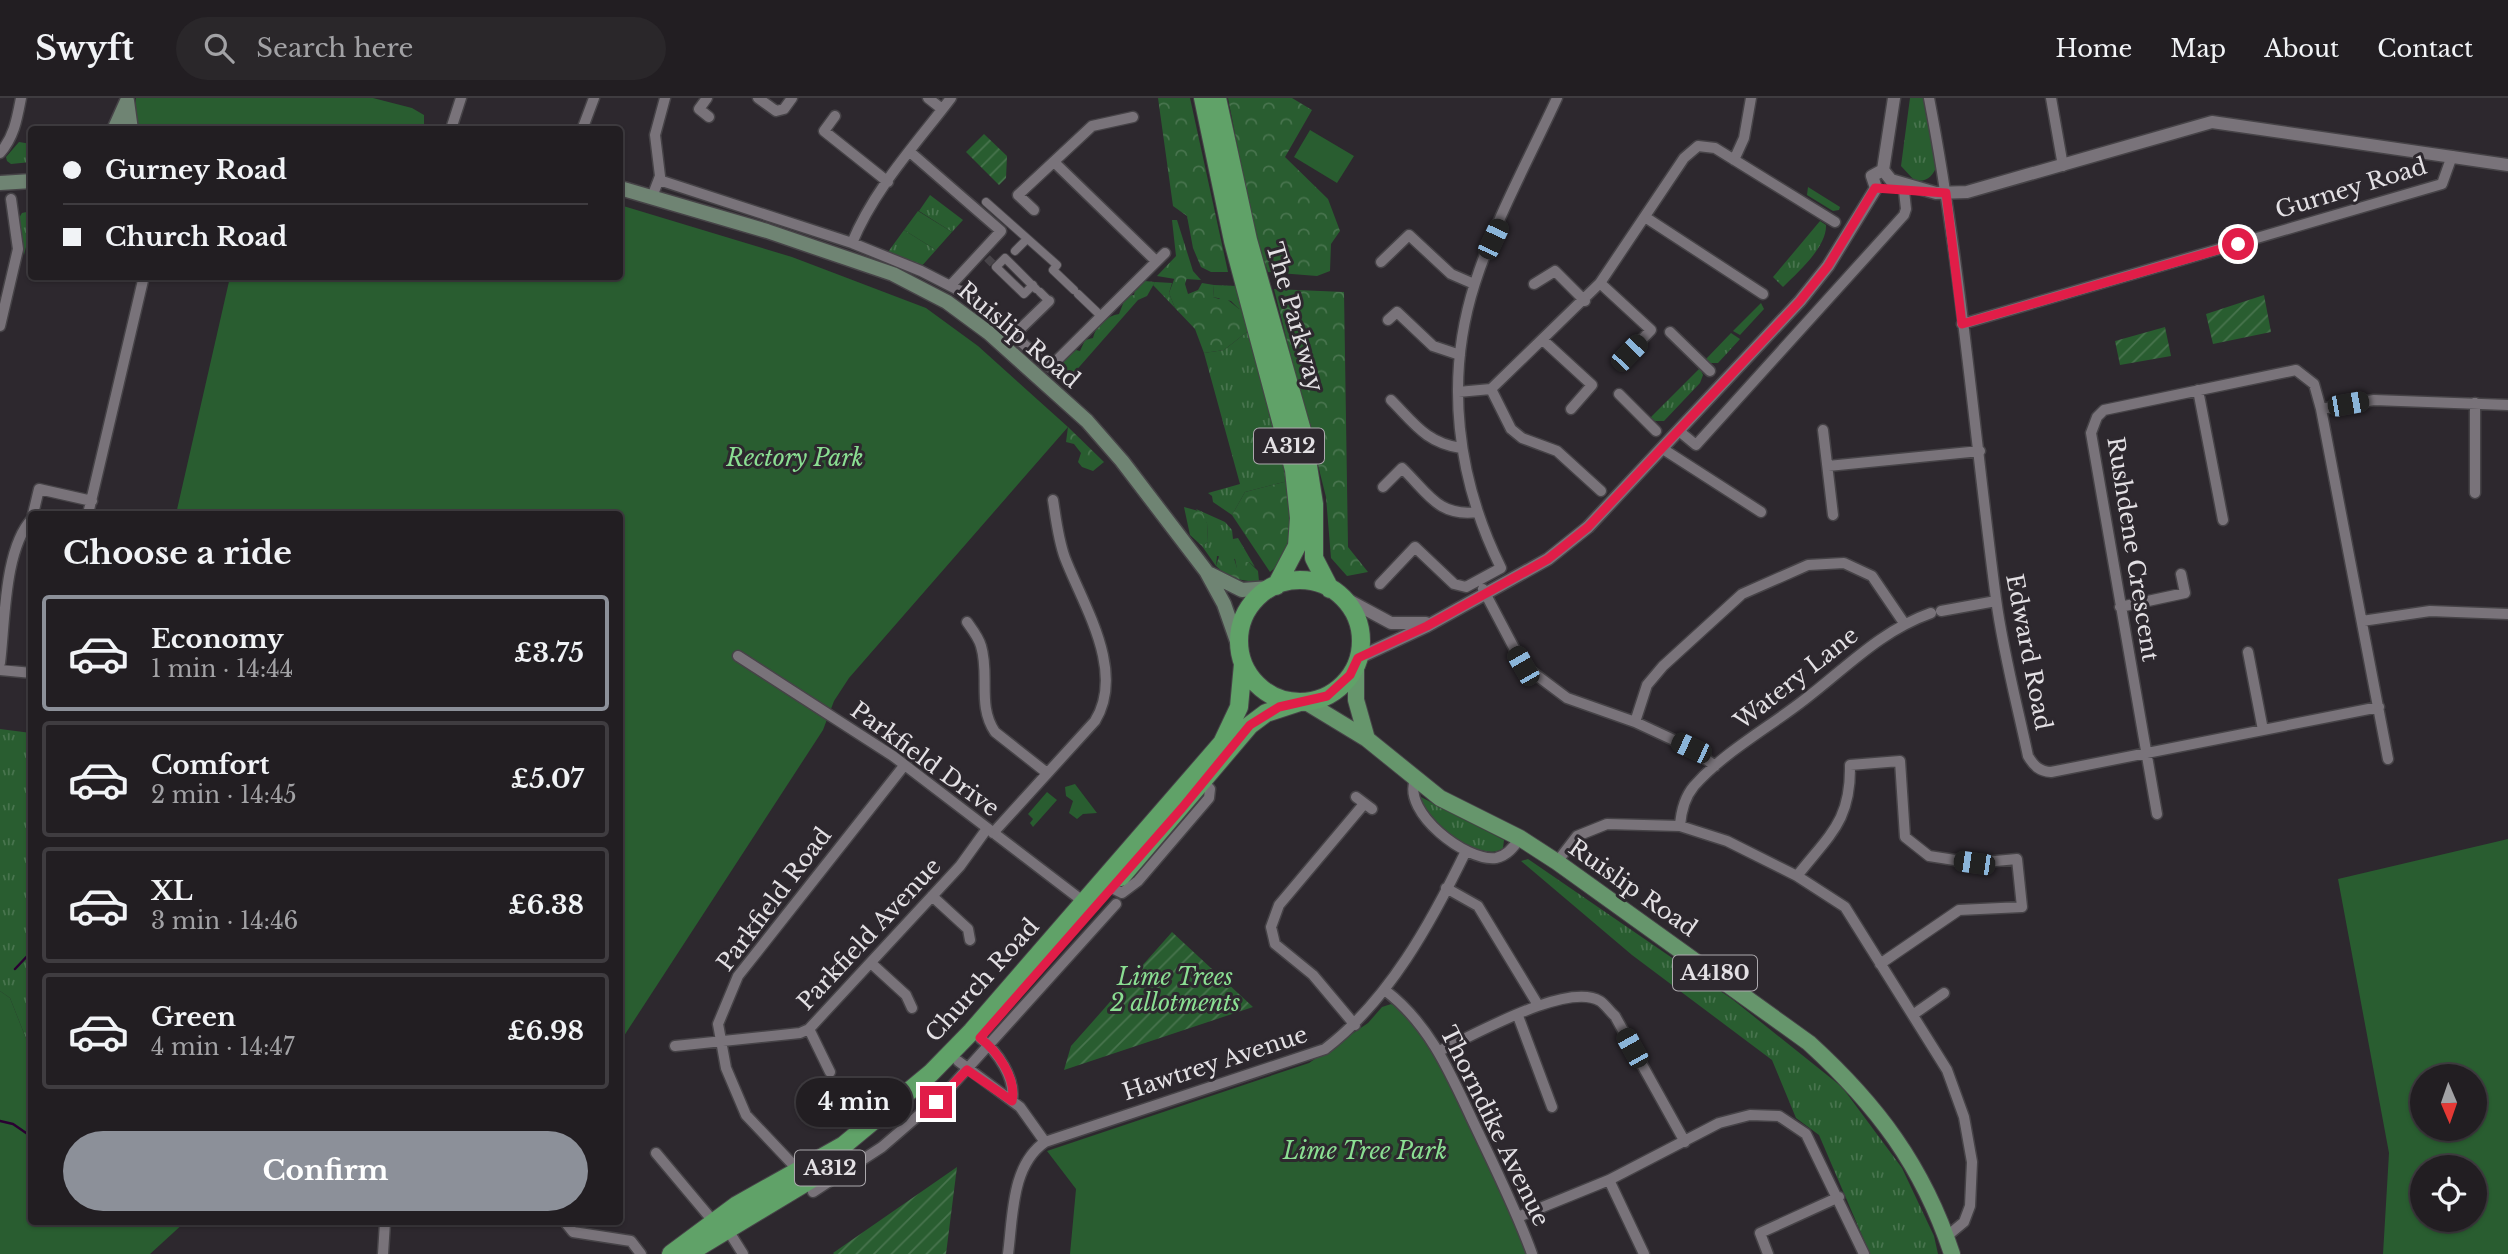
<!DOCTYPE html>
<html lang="en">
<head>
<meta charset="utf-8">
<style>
	:root { --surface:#221e22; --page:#2a272a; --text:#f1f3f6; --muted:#a2a2a5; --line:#3f3c40; --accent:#8c9099 }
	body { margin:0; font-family:"Libre Baskerville",serif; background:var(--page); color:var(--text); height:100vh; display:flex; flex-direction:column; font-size:26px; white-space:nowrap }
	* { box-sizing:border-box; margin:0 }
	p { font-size:23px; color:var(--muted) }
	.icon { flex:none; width:38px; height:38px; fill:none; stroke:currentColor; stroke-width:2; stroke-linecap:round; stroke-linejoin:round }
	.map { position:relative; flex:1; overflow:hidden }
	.side { position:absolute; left:28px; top:413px; width:595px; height:714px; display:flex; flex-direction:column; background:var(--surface); border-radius:7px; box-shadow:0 2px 5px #0004,0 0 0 2px var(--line) }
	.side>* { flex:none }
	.banner { position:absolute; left:28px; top:28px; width:595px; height:154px; border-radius:7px; box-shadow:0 2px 5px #0004,0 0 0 2px var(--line); display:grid; align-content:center; height:154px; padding:0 35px; background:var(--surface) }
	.needle { width:46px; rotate:178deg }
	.tools { position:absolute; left:2410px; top:966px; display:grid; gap:14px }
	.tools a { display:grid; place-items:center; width:77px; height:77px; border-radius:50%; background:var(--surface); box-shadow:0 2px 5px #0004,0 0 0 2px var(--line); font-size:35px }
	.end { position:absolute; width:32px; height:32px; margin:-16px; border:9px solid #e11d48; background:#fff; box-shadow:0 0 0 4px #fff }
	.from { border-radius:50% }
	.bubble { position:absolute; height:49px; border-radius:24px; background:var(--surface); box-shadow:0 2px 5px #0004,0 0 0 2px var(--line); font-size:23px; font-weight:700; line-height:49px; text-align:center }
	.car { position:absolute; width:21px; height:42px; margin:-21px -10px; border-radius:9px; box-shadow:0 0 5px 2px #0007; background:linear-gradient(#222 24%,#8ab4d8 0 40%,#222 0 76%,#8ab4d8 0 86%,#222 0) }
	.banner b { display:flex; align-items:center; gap:24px; height:66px; font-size:26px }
	.banner b+b { border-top:2px solid var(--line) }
	.banner i { width:18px; height:18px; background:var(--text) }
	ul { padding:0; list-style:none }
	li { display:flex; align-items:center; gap:21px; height:116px; margin:0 14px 10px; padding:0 21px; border:4px solid var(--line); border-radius:7px }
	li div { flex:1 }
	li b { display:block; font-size:26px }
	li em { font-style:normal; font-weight:700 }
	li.on { border-color:var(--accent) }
	li>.icon { width:63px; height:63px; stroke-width:1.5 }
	h2 { padding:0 35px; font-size:32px; line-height:84px }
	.primary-button { display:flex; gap:14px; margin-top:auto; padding:14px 35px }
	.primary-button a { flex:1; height:80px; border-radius:42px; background:var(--accent); color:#fff; font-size:28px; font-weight:700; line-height:80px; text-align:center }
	header { display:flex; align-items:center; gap:42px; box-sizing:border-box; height:98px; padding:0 35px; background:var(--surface); border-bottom:2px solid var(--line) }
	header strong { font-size:33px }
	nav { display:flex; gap:38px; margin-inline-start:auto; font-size:24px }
	.search { width:490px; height:63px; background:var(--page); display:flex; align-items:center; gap:18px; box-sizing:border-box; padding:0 24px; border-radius:38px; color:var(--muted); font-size:26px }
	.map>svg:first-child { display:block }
</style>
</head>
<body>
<header>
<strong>Swyft</strong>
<div class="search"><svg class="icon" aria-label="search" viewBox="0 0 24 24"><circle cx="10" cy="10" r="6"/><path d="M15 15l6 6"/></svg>Search here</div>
<nav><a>Home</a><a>Map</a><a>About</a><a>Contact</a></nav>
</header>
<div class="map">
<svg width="2508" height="1156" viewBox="0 0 2508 1156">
	<defs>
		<pattern id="grass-tufts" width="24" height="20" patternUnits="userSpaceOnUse" patternTransform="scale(1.75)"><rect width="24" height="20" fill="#295d30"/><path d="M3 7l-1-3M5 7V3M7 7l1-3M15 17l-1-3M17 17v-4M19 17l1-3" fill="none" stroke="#48744e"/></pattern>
		<pattern id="forest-crowns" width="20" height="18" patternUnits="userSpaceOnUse" patternTransform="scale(1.75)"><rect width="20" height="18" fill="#295d30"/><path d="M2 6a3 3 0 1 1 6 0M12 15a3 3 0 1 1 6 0" fill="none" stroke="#48744e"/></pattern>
		<pattern id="garden-furrows" width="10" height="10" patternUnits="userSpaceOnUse" patternTransform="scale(1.75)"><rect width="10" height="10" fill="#295d30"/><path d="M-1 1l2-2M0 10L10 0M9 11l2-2" fill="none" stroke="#48744e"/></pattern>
	</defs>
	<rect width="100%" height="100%" fill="#2d282e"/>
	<path fill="url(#grass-tufts)" d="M1910,0H1923L1936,70C1931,80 1927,83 1915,83L1901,68Z
		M19,44L31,46V64L11,66L7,63L6,59Z
		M1808,89L1840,109L1839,112L1833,113L1807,97Z
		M930,97L963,122L952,134L919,113Z
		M31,113V129L24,157L19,120L22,115Z
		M1172,122H1177L1193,173L1201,182L1186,181L1188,173L1175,181L1157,178L1176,158Z
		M1820,123L1826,127C1827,149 1798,174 1783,189L1773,179Z
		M904,132L936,152L920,170L888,154Z
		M1155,184L1172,185L1169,195L1175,210L1153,187Z
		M1214,187L1237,188L1247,210L1239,211L1231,203L1213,199Z
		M1761,205L1764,211L1740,237L1733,233Z
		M1252,230L1292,382L1245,394L1232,417L1213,404L1212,398L1208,395L1240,386L1204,255L1224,252Z
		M1731,235L1740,241L1718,265H1710L1706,261Z
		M1700,270L1703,277L1700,285L1664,323H1655L1650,320Z
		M1196,411L1225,424L1232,432L1233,441L1238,440L1255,469L1249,464L1237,471L1235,461L1217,458L1216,468L1202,448L1208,444L1207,425Z
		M0,631L31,635V953L10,900L0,893Z
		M1419,698L1504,742L1503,750C1486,765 1433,730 1423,715C1421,711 1420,703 1419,698Z
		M1528,761L1732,901L1842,989L1902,1070L1934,1138L1938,1156H1870L1819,1037L1796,1020L1772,962L1632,857L1521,763Z"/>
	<path fill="url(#forest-crowns)" d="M1158,0H1190L1228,174H1211L1201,169L1193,150L1187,118L1173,108Z
		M1228,0H1292L1312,12L1285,59L1328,101L1340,133L1331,146L1330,173L1317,178L1268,174L1256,143Z
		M1176,165L1189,173L1185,186L1188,196L1198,192L1202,185L1214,187L1213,199L1219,201L1223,198L1239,211L1247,210L1252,230L1224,252L1204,255L1195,231L1175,210L1169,195L1175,179L1171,172Z
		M1145,183L1155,184L1147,198L1138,202L1073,276L1064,271L1063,264L1076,252L1080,253L1085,242L1093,240C1096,227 1107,218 1119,216L1126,198L1134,197L1135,191Z
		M1274,191L1344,194L1348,449L1368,474L1347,478L1331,460L1326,399Z
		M1068,329L1104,364L1093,373L1082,369L1078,364L1081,355L1074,346L1066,344Z
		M1292,382L1294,426L1287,460L1270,474L1232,417L1245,394Z
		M1184,409L1202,414L1207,425L1208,444L1202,448L1190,437Z
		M1221,452L1232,454L1237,470L1242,464H1249L1258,473L1259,483C1242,484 1228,480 1216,468Z"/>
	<path fill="#295d30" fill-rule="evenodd" d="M136,0H373L412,10L424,17V32H137L134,23Z
		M1310,32L1354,58L1337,85L1294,59Z
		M620,107L792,159L926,210L978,248L1068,329L849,580L834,603L823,632L620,944V416H176L230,179L620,178Z
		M918,113L952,134L936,152L904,132Z
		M1075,686L1097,715L1083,716L1077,721L1069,715L1073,703L1066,698L1065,689Z
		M1047,694L1057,702L1033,729L1030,725L1033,721L1028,716Z
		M2508,741V1156H2383L2389,1055L2338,781ZM2422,978H2474V1031H2422ZM2422,1069H2474V1122H2422Z
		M0,893L10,900L31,953L32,1124H185L150,1156H0Z
		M1391,906C1430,920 1499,1089 1520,1133L1528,1156H1070L1076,1091L1047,1053L1309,965L1368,925L1382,909Z"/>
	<path fill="url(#garden-furrows)" d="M984,36L1007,58L1006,80L999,87L966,54Z
		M2264,197L2271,234L2213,246L2206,216Z
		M2165,229L2171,258L2120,267L2115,243Z
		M1172,834L1253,909L1064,972L1071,948Z
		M957,1069L946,1156H834L833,1155Z"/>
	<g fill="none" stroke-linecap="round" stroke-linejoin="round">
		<path stroke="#2a0032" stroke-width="2.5" d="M32,760V786
			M15,871L32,853
			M0,1023L13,1026L32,1039"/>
		<path stroke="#484449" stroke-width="8" stroke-dasharray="8 4" stroke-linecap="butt" d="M987,160L994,167"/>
		<defs>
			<path id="pedestrian" d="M986,104L1057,167L1053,172L1074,192
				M1015,153L1026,142
				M1033,187L1024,196L996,169L1005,160L1036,191
				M1040,194L1049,203
				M1078,196L1100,217"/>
			<path id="minor" d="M707,0L699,11L709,19
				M758,0L776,13L784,11L792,0
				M928,0L942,11
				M1929,0C1961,166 1974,334 1996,501C2003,554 2017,606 2028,658C2034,668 2039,673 2051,674L2379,609
				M2051,0L2063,68
				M835,18L824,33L888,84
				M451,31L461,0
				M582,32L594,0
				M910,54L1001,133L951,187
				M0,55C14,39 17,21 21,0
				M1734,62L1744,40L1751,0
				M1054,64L1156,163
				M659,82L852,145L921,173L966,196L1050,269L1165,155
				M652,99L660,78L655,37L665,0
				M1034,112L1018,97L1092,28L1133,19
				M1645,119L1763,196
				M852,145C874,91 916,46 951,0
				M1381,164L1409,137L1451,176L1474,186
				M1600,185L1651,232L1629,255
				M1534,186L1555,173L1585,203
				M1388,222L1397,214L1433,248L1460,257
				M1962,226L2442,86L2452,58
				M0,228L18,151L11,101
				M1670,234L1710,273
				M1015,236L1049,203
				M1544,243L1592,287L1571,311
				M1491,291L1511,331L1522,340L1557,353L1601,393
				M2198,292L2223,422
				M1458,294L1491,291L1600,185L1684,60L1698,48L1715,50L1835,124
				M1619,296L1656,333
				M1391,302C1414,325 1426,345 1461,350
				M2475,305V395
				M2321,311L2374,302L2508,307
				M1823,332L1833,417
				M1679,333L1696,347L1904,117L1906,111L1904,93
				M1663,351L1761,414
				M1828,368L1980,353
				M1383,389L1402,370C1428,395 1438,419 1477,414
				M33,416L39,391L92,403
				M88,416L144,178
				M1380,486L1415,449L1454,486L1466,489L1501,470C1457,381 1444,281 1475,185C1495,122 1529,61 1557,0
				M1483,491L1523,567L1567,600L1635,624L1691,650L1715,668
				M2120,509L2185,495L2181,476
				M1941,513L1996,503
				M2362,523L2430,513L2508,516
				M967,524C972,531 979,540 981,548C990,577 977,608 995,634L1047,675
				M2248,554L2263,632
				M738,558L893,658L1084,804
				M0,565C5,525 4,450 32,421
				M0,572L32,575
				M1635,624L1647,587L1663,568L1742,496L1808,467L1844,465L1872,478L1904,525
				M1415,682C1402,714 1466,764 1496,760C1507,758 1514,749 1520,740
				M1356,699L1372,711
				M2157,716L2091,335L2097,319L2104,312L2296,272L2314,286L2321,311L2388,661
				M1680,728C1681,713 1684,700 1694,688C1724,654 1768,630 1804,602C1846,570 1880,533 1931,515
				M993,735L1095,623C1126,573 1083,507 1065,460C1058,441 1056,421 1053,402
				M1557,764L1577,738L1607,726L1680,728L1727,743L1797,778L1845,809L1947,972L1964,1019L1972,1064L1970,1108L1964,1124L1946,1139
				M1797,778C1830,736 1851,723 1850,667L1900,663L1905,739L1929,758L1974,765L2017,761L2022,809L1959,812L1880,866
				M1112,790L1122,795L1138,783L1209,700L1210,691L1204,685
				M1446,790L1478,808L1538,907
				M932,798L968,831L970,842
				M872,866L906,897L912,910
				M1386,893C1433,929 1453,982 1478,1034C1497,1074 1517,1114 1532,1156
				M1914,916L1944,895
				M1518,918L1552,1009
				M1355,927L1313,877L1275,846L1271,829L1279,807L1364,706
				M809,931L830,974
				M980,940C997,953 1016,980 1012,1003
				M675,948L800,935L809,931L960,768L986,732
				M1439,953C1473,938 1567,883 1600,903C1605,906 1610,914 1615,918L1685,1044
				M958,963L1020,1009L1045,1044
				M656,1055L708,1117
				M800,1074L746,1017L726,970L718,926L738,878L903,669
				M1609,1082L1644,1156
				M813,1094L882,1049L948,992L1116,806
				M1518,1119L1609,1082L1719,1025L1750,1017L1779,1018L1806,1036L1864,1156
				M565,1124L573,1134L631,1143L641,1156
				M726,1129L743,1156
				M383,1156L385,1124
				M1008,1156C1013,1119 1011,1067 1045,1044L1325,951C1389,902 1431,825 1466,753
				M1768,1156L1760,1135L1839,1099"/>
			<path id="tertiary" d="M1891,82L1936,95L1967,94L2212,24L2508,67
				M1891,82L1883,72L1894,0
				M1876,90L1872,78L1883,72
				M1339,497L1391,525H1426
				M1358,560L1427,528L1548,461L1588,429L1800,203L1828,168L1876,90"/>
			<path id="secondary" d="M114,32L127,3L131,32
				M0,85L32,83
				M620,90L767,133L893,176L947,204L989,235L1087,323L1122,363L1206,473L1224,506L1240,552
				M1210,476L1242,492L1270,490"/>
			<path id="primary" d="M1356,566V602L1367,641
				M1306,604L1367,641L1440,700L1520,740L1557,764L1809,945C1877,1007 1923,1068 1952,1156"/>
			<path id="trunk" d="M1203,0L1233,143L1294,372L1299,420L1297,448L1276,488
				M1217,0L1248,142L1303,336L1314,406V460L1330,491
				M1239 543a61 61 0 1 1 122 0a61 61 0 1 1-122 0Z
				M1121,779L1250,627L1266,615L1300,604
				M692,1153L833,1068
				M671,1156L737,1107L844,1047L931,975L972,933L1222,645L1239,609L1243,566"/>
		</defs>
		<use href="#pedestrian" stroke="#464347" stroke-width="10"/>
		<use href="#minor" stroke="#464347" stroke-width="13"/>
		<use href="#tertiary" stroke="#464347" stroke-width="15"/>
		<use href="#secondary" stroke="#464347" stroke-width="17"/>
		<use href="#primary" stroke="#464347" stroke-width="18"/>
		<use href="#trunk" stroke="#464347" stroke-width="20"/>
		<use href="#pedestrian" stroke="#79737a" stroke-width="8"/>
		<use href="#minor" stroke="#79737a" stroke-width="10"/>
		<use href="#tertiary" stroke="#79737a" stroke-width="12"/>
		<use href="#secondary" stroke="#6f8473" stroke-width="14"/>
		<use href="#primary" stroke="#66966c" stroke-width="16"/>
		<use href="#trunk" stroke="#60a268" stroke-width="18"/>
	</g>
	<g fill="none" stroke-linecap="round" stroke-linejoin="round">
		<path stroke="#e11d48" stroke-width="9" d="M936,1004L967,972L1012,1003C1017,980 997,953 980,940L1182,710L1250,627L1279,609L1327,598L1350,577L1358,560L1427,528L1548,461L1588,429L1800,203L1828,168L1875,90L1946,95L1962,226L2238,146"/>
	</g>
	<g text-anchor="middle" stroke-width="6" stroke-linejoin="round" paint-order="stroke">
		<g fill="#2d282e" stroke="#aca9ad" stroke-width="2">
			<rect x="1254" y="330.5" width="70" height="35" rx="5"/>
			<rect x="1673" y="857.5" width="84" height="35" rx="5"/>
			<rect x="795" y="1052.5" width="70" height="35" rx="5"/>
		</g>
		<g font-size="21" font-weight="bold" fill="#e3e0e4">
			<text x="1289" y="355">A312</text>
			<text x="1715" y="882">A4180</text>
			<text x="830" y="1077">A312</text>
		</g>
		<g font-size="23" fill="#e3e0e4" stroke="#2d282e">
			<text transform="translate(2351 90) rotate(-17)" y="8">Gurney Road</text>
			<text transform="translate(1295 219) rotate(74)" y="8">The Parkway</text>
			<text transform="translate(1019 237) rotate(40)" y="8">Ruislip Road</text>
			<text transform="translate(2133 451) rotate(81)" y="8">Rushdene Crescent</text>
			<text transform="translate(2029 554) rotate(79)" y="8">Edward Road</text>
			<text transform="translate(1796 580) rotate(-38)" y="8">Watery Lane</text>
			<text transform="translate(925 661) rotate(36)" y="8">Parkfield Drive</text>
			<text transform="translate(1633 790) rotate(35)" y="8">Ruislip Road</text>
			<text transform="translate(774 801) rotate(-53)" y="8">Parkfield Road</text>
			<text transform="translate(869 836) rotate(-47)" y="8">Parkfield Avenue</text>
			<text transform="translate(982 882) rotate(-48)" y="8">Church Road</text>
			<text transform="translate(1215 965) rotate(-18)" y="8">Hawtrey Avenue</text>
			<text transform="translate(1495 1028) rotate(64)" y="8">Thorndike Avenue</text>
		</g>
		<g font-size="23" font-style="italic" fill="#8ade92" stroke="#2d282e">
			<text x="795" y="368">Rectory Park</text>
			<text x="1175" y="887">Lime Trees<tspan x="1175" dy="26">2 allotments</tspan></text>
			<text x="1365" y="1061">Lime Tree Park</text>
		</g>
	</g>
</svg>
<div class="tools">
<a><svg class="needle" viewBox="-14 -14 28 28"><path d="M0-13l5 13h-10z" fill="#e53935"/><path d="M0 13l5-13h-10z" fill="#a2a2a5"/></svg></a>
<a><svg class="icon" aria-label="locate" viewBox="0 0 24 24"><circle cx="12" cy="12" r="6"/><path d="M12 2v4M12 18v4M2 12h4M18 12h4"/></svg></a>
</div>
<i class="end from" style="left:2238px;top:146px"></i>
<i class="end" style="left:936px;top:1004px"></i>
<div class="bubble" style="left:796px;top:980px;width:116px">4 min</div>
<i class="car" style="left:1493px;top:141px;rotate:25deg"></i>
<i class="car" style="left:1629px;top:255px;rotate:44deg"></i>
<i class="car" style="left:2348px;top:306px;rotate:80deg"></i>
<i class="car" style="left:1523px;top:568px;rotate:330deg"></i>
<i class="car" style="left:1691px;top:650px;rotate:295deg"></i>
<i class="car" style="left:1974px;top:765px;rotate:278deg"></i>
<i class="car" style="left:1632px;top:950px;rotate:331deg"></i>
<div class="banner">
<b><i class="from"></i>Gurney Road</b>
<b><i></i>Church Road</b>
</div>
<section class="side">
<h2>Choose a ride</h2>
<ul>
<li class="on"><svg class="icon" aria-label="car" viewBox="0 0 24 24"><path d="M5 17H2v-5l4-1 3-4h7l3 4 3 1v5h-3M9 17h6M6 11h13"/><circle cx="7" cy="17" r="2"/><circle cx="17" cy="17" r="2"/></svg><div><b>Economy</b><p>1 min · 14:44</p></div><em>£3.75</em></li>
<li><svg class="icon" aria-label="car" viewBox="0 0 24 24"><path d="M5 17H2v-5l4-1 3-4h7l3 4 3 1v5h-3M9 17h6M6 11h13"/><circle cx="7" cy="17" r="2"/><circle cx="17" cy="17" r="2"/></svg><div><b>Comfort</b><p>2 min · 14:45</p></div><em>£5.07</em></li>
<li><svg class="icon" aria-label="car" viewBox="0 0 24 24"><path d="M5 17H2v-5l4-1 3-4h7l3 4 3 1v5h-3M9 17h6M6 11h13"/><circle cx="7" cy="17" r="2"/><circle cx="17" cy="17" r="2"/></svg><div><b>XL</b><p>3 min · 14:46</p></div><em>£6.38</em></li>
<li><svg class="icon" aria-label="car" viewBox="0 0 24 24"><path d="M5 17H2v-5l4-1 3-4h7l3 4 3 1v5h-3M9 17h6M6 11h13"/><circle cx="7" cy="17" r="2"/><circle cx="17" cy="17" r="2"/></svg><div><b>Green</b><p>4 min · 14:47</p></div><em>£6.98</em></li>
</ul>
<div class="primary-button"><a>Confirm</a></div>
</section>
</div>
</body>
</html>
